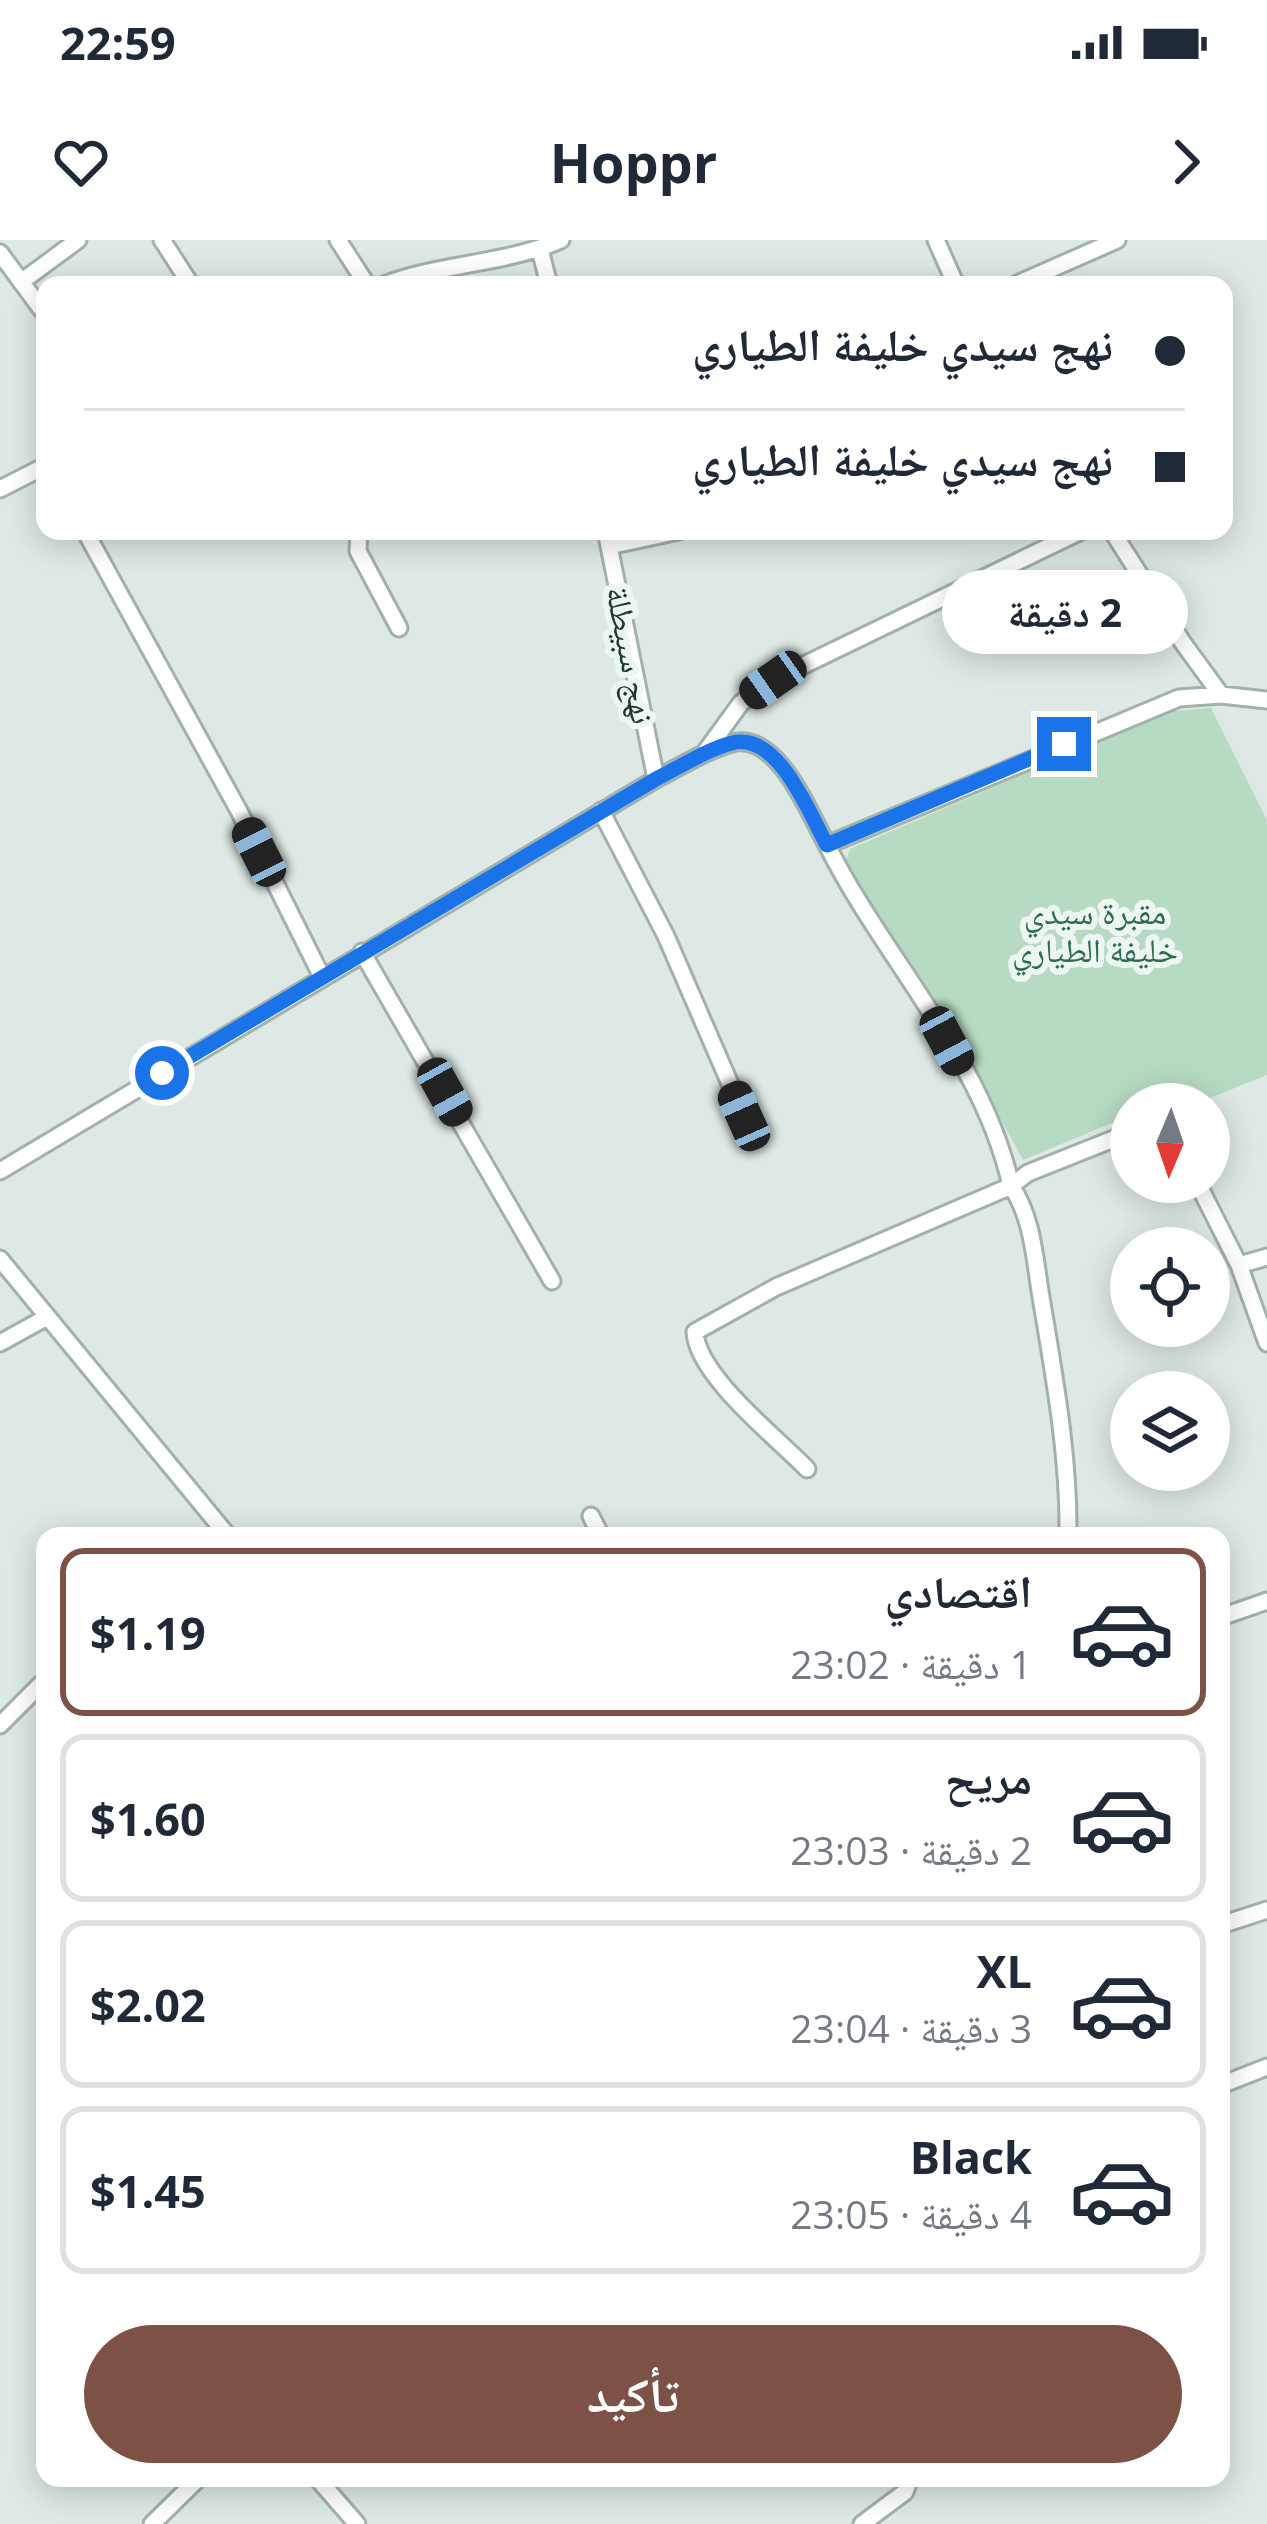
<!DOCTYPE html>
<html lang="ar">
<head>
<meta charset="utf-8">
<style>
	:root { --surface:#fff; --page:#f2f2f3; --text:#1f2937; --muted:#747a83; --line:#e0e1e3; --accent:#7d5145 }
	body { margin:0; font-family:"Open Sans","Noto Naskh Arabic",sans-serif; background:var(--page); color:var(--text); direction:rtl; height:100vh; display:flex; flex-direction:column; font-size:45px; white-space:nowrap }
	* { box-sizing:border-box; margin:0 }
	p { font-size:39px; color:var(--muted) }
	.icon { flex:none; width:66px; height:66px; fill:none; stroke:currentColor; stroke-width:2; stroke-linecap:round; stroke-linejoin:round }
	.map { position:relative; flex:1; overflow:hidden; direction:ltr }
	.drawer { position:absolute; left:36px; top:1287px; width:1194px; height:960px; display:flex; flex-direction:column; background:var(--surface); border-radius:24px; box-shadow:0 6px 30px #0003; direction:rtl }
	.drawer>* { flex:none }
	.guide { position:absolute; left:36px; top:36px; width:1197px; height:264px; border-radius:24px; box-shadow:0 6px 30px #0003; direction:rtl; display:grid; align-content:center; height:264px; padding:0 48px; background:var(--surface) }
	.needle { width:78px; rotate:182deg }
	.controls { position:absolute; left:1110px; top:843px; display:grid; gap:24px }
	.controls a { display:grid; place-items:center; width:120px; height:120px; border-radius:50%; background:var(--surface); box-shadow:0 6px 30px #0003; font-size:60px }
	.end { position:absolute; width:54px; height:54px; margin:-27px; border:15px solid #1a73e8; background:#fff; box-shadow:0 0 0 6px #fff }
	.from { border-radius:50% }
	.bubble { position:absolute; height:84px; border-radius:42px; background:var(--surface); box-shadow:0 6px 30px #0003; font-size:39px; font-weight:700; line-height:84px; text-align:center; direction:rtl }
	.car { position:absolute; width:36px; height:72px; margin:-36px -18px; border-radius:15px; box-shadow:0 0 9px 3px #0007; background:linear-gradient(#222 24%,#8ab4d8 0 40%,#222 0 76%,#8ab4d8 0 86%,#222 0) }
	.guide b { display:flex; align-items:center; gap:42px; height:114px; font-size:45px }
	.guide b+b { border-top:3px solid var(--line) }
	.guide i { width:30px; height:30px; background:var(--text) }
	ul { padding:21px 0 0; list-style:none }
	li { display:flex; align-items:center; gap:36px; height:168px; margin:0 24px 18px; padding:0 24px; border:6px solid var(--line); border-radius:24px }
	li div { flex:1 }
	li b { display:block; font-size:45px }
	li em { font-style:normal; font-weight:700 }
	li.on { border-color:var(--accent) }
	li>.icon { width:108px; height:108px; stroke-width:1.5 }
	.primary-button { display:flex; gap:24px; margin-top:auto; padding:24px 48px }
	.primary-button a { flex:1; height:138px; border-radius:72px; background:var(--accent); color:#fff; font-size:48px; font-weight:700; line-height:138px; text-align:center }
	.status { display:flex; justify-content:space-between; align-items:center; height:84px; padding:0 60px; background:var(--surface); direction:ltr }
	.status svg { height:33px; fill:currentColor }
	header { display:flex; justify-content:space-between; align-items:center; height:156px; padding:0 48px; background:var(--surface); font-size:54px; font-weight:700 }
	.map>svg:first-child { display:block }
</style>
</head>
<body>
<div class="status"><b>22:59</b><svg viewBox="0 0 49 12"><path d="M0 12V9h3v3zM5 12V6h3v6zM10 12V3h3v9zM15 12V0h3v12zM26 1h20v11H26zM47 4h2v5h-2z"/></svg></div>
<header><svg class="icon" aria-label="forward" viewBox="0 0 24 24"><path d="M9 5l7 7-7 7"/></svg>Hoppr<svg class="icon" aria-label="heart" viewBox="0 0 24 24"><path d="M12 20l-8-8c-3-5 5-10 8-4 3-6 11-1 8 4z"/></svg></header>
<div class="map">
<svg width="1267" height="2284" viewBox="0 0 1267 2284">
	<rect width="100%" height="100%" fill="#dee9e5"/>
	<path fill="#b7dbc2" d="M1211,468L1267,580V835L1195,864H1171L1166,860L1131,864V875L1023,920L943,773L845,623L850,609L1171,471Z"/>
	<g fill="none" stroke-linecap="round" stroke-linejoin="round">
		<defs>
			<path id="street" d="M162,0L191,45
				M338,0L367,45
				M936,0L956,45
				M540,9L549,45
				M0,13L45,74
				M21,42L78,0
				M384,45C441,23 506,24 561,0
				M1015,45L1117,0
				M0,249L45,226
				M85,291L239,571L322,737
				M359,291L358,311L399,388
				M606,291L656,539
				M1112,291L1183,403L1221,455
				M609,306L679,291
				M706,511L741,463L773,440L1081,291
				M601,571L666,696L744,876
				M362,712L552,1041
				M0,931L656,539C680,527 706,510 732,503C778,491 809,573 827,605L1179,458L1221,455L1267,460
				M1197,942L1239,1025L1267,1103
				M0,1019L228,1296
				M1239,1025L1267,1017
				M0,1103L47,1077
				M807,1229C776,1197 697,1135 695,1092L776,1047L1011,946C983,819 884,719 827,605
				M591,1276L601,1296
				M1068,1296C1069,1217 1055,1141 1042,1063C1035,1025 1034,979 1011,946L1028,933L1131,892
				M1221,1377L1267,1361
				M0,1485L45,1440
				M1221,1685L1267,1670
				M1221,1845L1267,1827
				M317,2238L357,2284
				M152,2284L199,2238
				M862,2284L905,2252L910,2238"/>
		</defs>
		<use href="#street" stroke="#a1b1ac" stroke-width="21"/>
		<use href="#street" stroke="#fff" stroke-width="15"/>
	</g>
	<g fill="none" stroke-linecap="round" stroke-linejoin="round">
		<path stroke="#1a73e8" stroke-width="15" d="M162,833L656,539C680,527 706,510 732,503C778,491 809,573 827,605L1064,504"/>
	</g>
	<g text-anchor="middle" stroke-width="12" stroke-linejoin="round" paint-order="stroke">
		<g font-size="33" fill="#203933" stroke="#eef6f3">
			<text transform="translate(631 415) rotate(79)" y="12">نهج سبيطلة</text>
		</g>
		<g font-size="33" fill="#2b6e48" stroke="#eef6f3">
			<text x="1095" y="684">مقبرة سيدي<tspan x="1095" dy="38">خليفة الطياري</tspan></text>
		</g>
	</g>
</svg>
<div class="controls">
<a><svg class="needle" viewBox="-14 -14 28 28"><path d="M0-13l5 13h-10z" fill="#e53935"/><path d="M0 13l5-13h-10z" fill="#747a83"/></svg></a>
<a><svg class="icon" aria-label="locate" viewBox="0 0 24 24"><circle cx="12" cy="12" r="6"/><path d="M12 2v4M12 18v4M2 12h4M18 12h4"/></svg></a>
<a><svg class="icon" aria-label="layers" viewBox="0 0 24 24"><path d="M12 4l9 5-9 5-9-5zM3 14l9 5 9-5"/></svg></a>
</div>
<i class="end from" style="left:162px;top:833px"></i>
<i class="end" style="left:1064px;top:504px"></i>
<div class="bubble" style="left:942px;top:330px;width:246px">2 دقيقة</div>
<i class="car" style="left:773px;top:440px;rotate:235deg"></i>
<i class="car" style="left:259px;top:612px;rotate:333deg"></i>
<i class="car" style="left:947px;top:801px;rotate:152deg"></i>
<i class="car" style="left:445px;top:852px;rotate:151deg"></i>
<i class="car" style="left:744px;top:876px;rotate:336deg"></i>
<div class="guide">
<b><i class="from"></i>نهج سيدي خليفة الطياري</b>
<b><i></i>نهج سيدي خليفة الطياري</b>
</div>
<section class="drawer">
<ul>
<li class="on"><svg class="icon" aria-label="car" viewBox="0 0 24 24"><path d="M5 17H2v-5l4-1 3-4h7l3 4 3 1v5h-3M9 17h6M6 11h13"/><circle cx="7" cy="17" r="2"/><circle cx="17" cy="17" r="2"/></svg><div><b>اقتصادي</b><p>1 دقيقة · 23:02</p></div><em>$1.19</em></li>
<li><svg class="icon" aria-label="car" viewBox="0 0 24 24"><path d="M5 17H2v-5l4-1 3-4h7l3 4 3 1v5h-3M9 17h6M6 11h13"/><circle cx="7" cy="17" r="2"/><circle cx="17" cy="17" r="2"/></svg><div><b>مريح</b><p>2 دقيقة · 23:03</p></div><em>$1.60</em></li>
<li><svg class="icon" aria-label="car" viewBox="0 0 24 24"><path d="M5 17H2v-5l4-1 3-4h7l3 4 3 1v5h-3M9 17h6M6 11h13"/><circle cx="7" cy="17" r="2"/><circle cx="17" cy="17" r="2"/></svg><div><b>XL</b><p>3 دقيقة · 23:04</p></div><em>$2.02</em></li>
<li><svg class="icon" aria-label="car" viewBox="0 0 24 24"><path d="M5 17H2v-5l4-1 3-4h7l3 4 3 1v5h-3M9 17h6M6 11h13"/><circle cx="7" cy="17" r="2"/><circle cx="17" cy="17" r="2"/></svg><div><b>Black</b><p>4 دقيقة · 23:05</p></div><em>$1.45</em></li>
</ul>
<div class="primary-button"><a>تأكيد</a></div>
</section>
</div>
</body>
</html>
